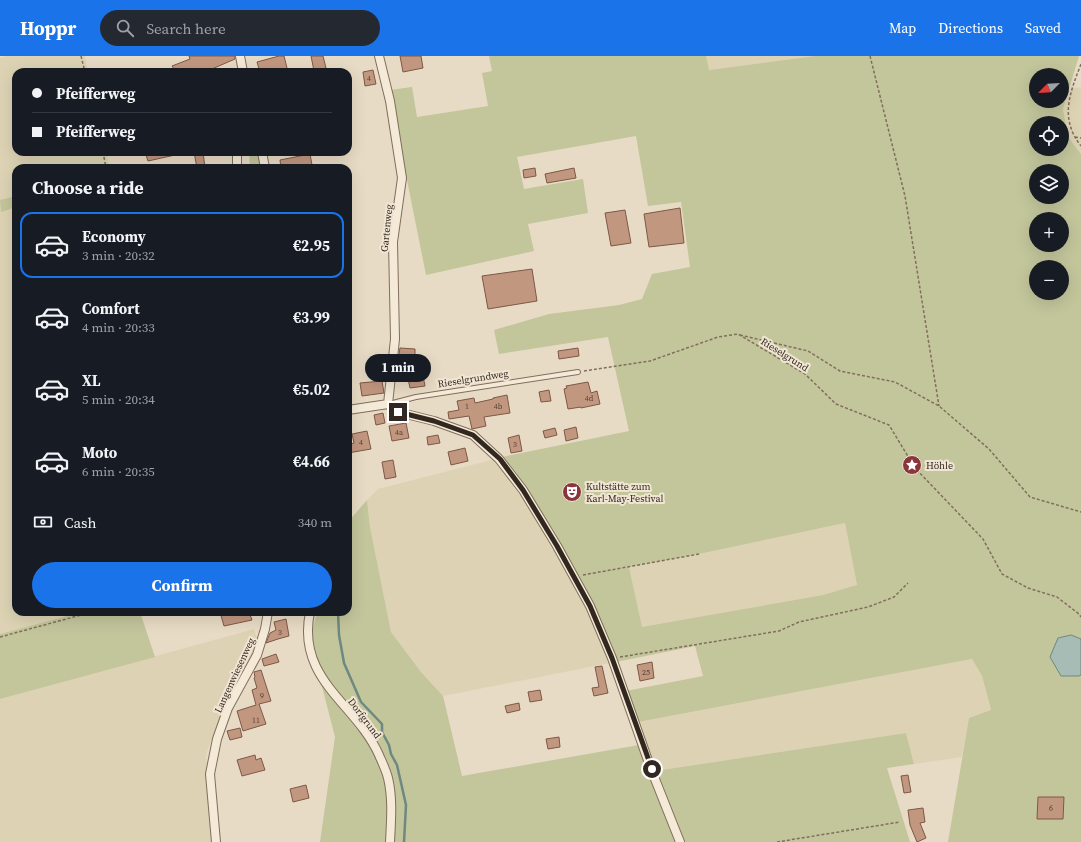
<!DOCTYPE html>
<html lang="en">
<head>
<meta charset="utf-8">
<style>
	:root { --surface:#171b24; --page:#242831; --text:#f1f3f6; --muted:#9ea1a6; --line:#363941; --accent:#1a73e8 }
	body { margin:0; font-family:"Source Serif 4",serif; background:var(--page); color:var(--text); height:100vh; display:flex; flex-direction:column; font-size:15px; white-space:nowrap }
	* { box-sizing:border-box; margin:0 }
	p { font-size:13px; color:var(--muted) }
	.icon { flex:none; width:22px; height:22px; fill:none; stroke:currentColor; stroke-width:2; stroke-linecap:round; stroke-linejoin:round }
	.map { position:relative; flex:1; overflow:hidden }
	.side { position:absolute; left:12px; top:108px; width:340px; height:452px; display:flex; flex-direction:column; background:var(--surface); border-radius:12px; box-shadow:0 4px 16px #0002 }
	.side>* { flex:none }
	.guide { position:absolute; left:12px; top:12px; width:340px; height:88px; border-radius:12px; box-shadow:0 4px 16px #0002; display:grid; align-content:center; height:88px; padding:0 20px; background:var(--surface) }
	.needle { width:26px; rotate:246deg }
	.fabs { position:absolute; left:1029px; top:12px; display:grid; gap:8px }
	.fabs a { display:grid; place-items:center; width:40px; height:40px; border-radius:50%; background:var(--surface); box-shadow:0 4px 16px #0002; font-size:20px }
	.end { position:absolute; width:18px; height:18px; margin:-9px; border:5px solid #332820; background:#fff; box-shadow:0 0 0 2px #fff }
	.from { border-radius:50% }
	.bubble { position:absolute; height:28px; border-radius:14px; background:var(--surface); box-shadow:0 4px 16px #0002; font-size:13px; font-weight:700; line-height:28px; text-align:center }
	.guide b { display:flex; align-items:center; gap:14px; height:38px; font-size:15px }
	.guide b+b { border-top:1px solid var(--line) }
	.guide i { width:10px; height:10px; background:var(--text) }
	ul { padding:0; list-style:none }
	li { display:flex; align-items:center; gap:12px; height:66px; margin:0 8px 6px; padding:0 12px; border:2px solid transparent; border-radius:12px }
	li div { flex:1 }
	li b { display:block; font-size:15px }
	li em { font-style:normal; font-weight:700 }
	li.selected { border-color:var(--accent) }
	li>.icon { width:36px; height:36px; stroke-width:1.5 }
	h2 { padding:0 20px; font-size:18px; line-height:48px }
	.pay { display:flex; align-items:center; gap:10px; height:44px; padding:0 20px; font-size:15px }
	.pay p { margin-inline-start:auto }
	.action { display:flex; gap:8px; margin-top:auto; padding:8px 20px }
	.action a { flex:1; height:46px; border-radius:24px; background:var(--accent); color:#fff; font-size:16px; font-weight:700; line-height:46px; text-align:center }
	header { display:flex; align-items:center; gap:24px; box-sizing:border-box; height:56px; padding:0 20px; background:var(--accent); color:#fff }
	header strong { font-size:19px }
	nav { display:flex; gap:22px; margin-inline-start:auto; font-size:14px }
	.search { width:280px; height:36px; background:var(--page); display:flex; align-items:center; gap:10px; box-sizing:border-box; padding:0 14px; border-radius:22px; color:var(--muted); font-size:15px }
	.map>svg:first-child { display:block }
</style>
</head>
<body>
<header>
<strong>Hoppr</strong>
<div class="search"><svg class="icon" aria-label="search" viewBox="0 0 24 24"><circle cx="10" cy="10" r="6"/><path d="M15 15l6 6"/></svg>Search here</div>
<nav><a>Map</a><a>Directions</a><a>Saved</a></nav>
</header>
<div class="map">
<svg width="1081" height="786" viewBox="0 0 1081 786">
	<rect width="100%" height="100%" fill="#e8dbc5"/>
	<path fill="#ddd3b4" d="M7,0H85L88,16H16V96H107L109,112H16V556H81L0,578V2Z
		M706,0H815L708,14Z
		M1081,31V98L1071,85L1068,79L1063,53L1069,33Z
		M495,403L520,434L553,488L585,549L610,607L443,640L421,616L391,576L370,471L367,444L378,433Z
		M845,467L857,530L823,539L642,572L629,511L699,498Z
		M254,573L259,588L225,646L206,699L215,786H0V643Z
		M972,603L982,620L991,655L969,662L962,701L914,708L906,677L655,715L638,666Z"/>
	<path fill="#c3c59b" fill-rule="evenodd" d="M489,0H706L709,14L815,0H1079L1063,53L1068,79L1071,85L1081,98V786H948L969,662L991,654L982,620L972,603L638,666L626,635L703,620L695,590L616,606L606,577L579,520L519,421L502,401L629,375L608,281L499,298L494,274L549,258L619,249L642,243L652,218L690,211L681,146L648,150L636,80L517,101L524,133L583,123L588,157L528,168L534,195L426,219L406,119L390,34L412,31L417,61L488,50L482,17L492,15ZM1036,19H1062V45H1036ZM1036,67H1062V93H1036ZM1036,115H1062V141H1036ZM1036,163H1062V189H1036ZM1036,211H1062V237H1036ZM845,467L857,529L823,539L642,571L629,511L699,498Z
		M249,96H259L262,112H250Z
		M16,140V151L1,156L0,144Z
		M367,444L370,471L391,576L421,616L443,640L462,720L639,689L655,715L906,677L914,708L887,712L910,786H320L335,681L310,584L317,556H348V466Z
		M81,556H140L155,601L0,643V578Z"/>
	<path fill="#a6bcb4" stroke="#6e8981" d="M1071,579L1081,583V619L1079,620H1061L1050,601L1058,582Z"/>
	<g fill="none" stroke-linecap="round" stroke-linejoin="round">
		<path stroke="#6e8981" stroke-width="2.5" d="M338,556L339,579L344,607L361,646L382,668V676L389,689L391,698L397,709L406,749L404,786"/>
	</g>
	<path fill="#c29780" stroke="#7d5846" d="M189,0H235V3L205,16H176L172,10L190,3Z
		M279,0H284L288,16H260L257,6Z
		M311,0H323L326,12L314,15Z
		M400,0H421L423,12L403,16Z
		M373,14L376,28L365,30L363,16Z
		M145,96H175V99L148,105Z
		M194,96H203L205,112H197Z
		M310,98L312,109L299,112H281L280,104Z
		M535,112L536,120L524,122L523,114Z
		M574,112L576,122L547,127L545,118Z
		M680,152L684,187L649,191L644,158Z
		M625,154L631,187L611,190L605,157Z
		M532,213L537,245L488,253L482,220Z
		M400,292L415,293V305L398,304Z
		M578,292L579,300L559,303L558,295Z
		M422,315L425,330L410,332L407,318Z
		M382,325L384,337L362,340L360,327Z
		M588,326L591,337L597,335L600,348L581,352V351L568,353L564,333L567,332L566,330Z
		M549,334L551,345L541,346L539,336Z
		M507,339L510,357L484,361L486,370L472,373L469,360L449,363L448,356L459,354L457,345L474,342L475,347L493,343V342Z
		M383,357L385,367L376,369L374,359Z
		M406,367L409,382L392,385L389,370Z
		M576,371L578,382L566,385L564,374Z
		M555,372L557,379L545,382L543,375Z
		M367,375L371,393L348,397V389L354,387L352,378Z
		M438,379L440,387L428,389L427,381Z
		M519,379L522,395L511,397L508,382Z
		M465,392L468,405L451,409L448,396Z
		M393,404L396,421L385,423L382,406Z
		M220,556H249L252,564L224,570Z
		M286,563L289,580L278,583L266,587L270,577L276,574L274,566Z
		M276,598L279,606L264,610L262,603Z
		M652,606L654,622L640,625L637,609Z
		M602,610L608,637L594,640L592,632L599,631L595,611Z
		M261,614L271,645L259,648L266,668L243,675L237,655L256,649L252,634L257,632L254,622L255,621L254,616Z
		M540,634L542,644L530,646L528,636Z
		M519,647L520,654L507,657L505,650Z
		M240,672L242,681L230,684L227,675Z
		M559,681L560,691L548,693L546,683Z
		M255,699L256,704L261,702L265,714L242,720L237,704Z
		M908,719L911,736L904,737L901,720Z
		M306,729L309,742L293,746L290,733Z
		M1038,741H1064L1063,763H1037Z
		M923,752L925,766L920,767L926,782L917,786L910,769L908,754Z"/>
	<g fill="none" stroke-linecap="round" stroke-linejoin="round">
		<defs>
			<path id="lane" d="M389,348L416,341L578,316"/>
			<path id="street" d="M240,0L243,16
				M379,0L390,45L402,122L393,186L395,283L388,348
				M262,96L265,112
				M237,112V96
				M388,348L398,356L434,365L473,379L499,403L523,434L557,490L590,550L612,602L651,713L680,786
				M348,354L388,348
				M310,556C296,624 356,647 379,699C382,706 386,714 388,722C393,743 391,765 390,786
				M216,786L210,718L217,683L228,652L257,599L265,573L268,556"/>
		</defs>
		<use href="#lane" stroke="#816e5d" stroke-width="6"/>
		<use href="#street" stroke="#816e5d" stroke-width="10"/>
		<path stroke="#816e5d" stroke-width="1.5" stroke-dasharray="3 2" stroke-linecap="butt" d="M81,0L85,16
			M870,0L905,140L939,350
			M1081,8C1070,37 1059,62 1081,90
			M1075,81L1081,82
			M103,96L106,112
			M740,279L808,295L840,315L895,326L939,350L989,393L1030,441L1081,456
			M584,315L650,305L718,281L738,278L805,318L836,348L889,369L915,412L983,483L1002,518L1028,532L1057,541L1079,558L1081,561
			M583,519L699,498
			M0,581L92,556
			M620,601L779,575L799,566L868,551L894,541L908,527
			M777,786L900,766"/>
		<use href="#lane" stroke="#f4ead7" stroke-width="4"/>
		<use href="#street" stroke="#f4ead7" stroke-width="8"/>
	</g>
	<g fill="none" stroke-linecap="round" stroke-linejoin="round">
		<path stroke="#332820" stroke-width="5" d="M398,356L434,365L473,379L500,403L523,434L557,490L590,550L612,602L652,713"/>
	</g>
	<defs>
		<symbol id="sight-disc" viewBox="-11 -11 22 22"><circle r="9.5" fill="#89353c" stroke="#f1e6d4"/><path d="M0-6L1.8-2.2L6-1.7L2.9 1.2L3.7 5.4L0 3.3L-3.7 5.4L-2.9 1.2L-6-1.7L-1.8-2.2Z" fill="#fff"/></symbol>
		<symbol id="theatre-disc" viewBox="-11 -11 22 22"><circle r="9.5" fill="#89353c" stroke="#f1e6d4"/><path d="M-5-5.5Q0-4 5-5.5V0Q5 5 0 6Q-5 5-5 0ZM-3.3-2.5H-1v1.5H-3.3ZM1-2.5H3.3v1.5H1ZM-2.8 1Q0 5.5 2.8 1Z" fill="#fff"/></symbol>
	</defs>
	<g fill-rule="evenodd">
		<use href="#sight-disc" x="901" y="398" width="22" height="22"/>
		<use href="#theatre-disc" x="561" y="425" width="22" height="22"/>
	</g>
	<g text-anchor="middle" stroke-width="4" stroke-linejoin="round" paint-order="stroke">
		<g font-size="8" fill="#574438">
			<text x="369" y="25">4</text>
			<text x="589" y="345">4d</text>
			<text x="467" y="353">1</text>
			<text x="498" y="353">4b</text>
			<text x="399" y="379">4a</text>
			<text x="361" y="389">4</text>
			<text x="515" y="391">3</text>
			<text x="280" y="579">3</text>
			<text x="646" y="619">25</text>
			<text x="262" y="642">9</text>
			<text x="256" y="667">11</text>
			<text x="1051" y="755">6</text>
		</g>
		<g font-size="10" fill="#332820" stroke="#f1e6d4">
			<text transform="translate(386 172) rotate(-84)" y="4">Gartenweg</text>
			<text transform="translate(785 298) rotate(32)" y="4">Rieselgrund</text>
			<text transform="translate(473 322) rotate(-9)" y="4">Rieselgrundweg</text>
			<text transform="translate(234 619) rotate(-65)" y="4">Langenwiesenweg</text>
			<text transform="translate(365 662) rotate(53)" y="4">Dorfgrund</text>
		</g>
		<g font-size="10" fill="#332820" stroke="#f1e6d4" text-anchor="start">
			<text x="926" y="413">Höhle</text>
			<text x="586" y="434">Kultstätte zum<tspan x="586" dy="12">Karl-May-Festival</tspan></text>
		</g>
	</g>
</svg>
<div class="fabs">
<a><svg class="needle" viewBox="-14 -14 28 28"><path d="M0-13l5 13h-10z" fill="#e53935"/><path d="M0 13l5-13h-10z" fill="#9ea1a6"/></svg></a>
<a><svg class="icon" aria-label="locate" viewBox="0 0 24 24"><circle cx="12" cy="12" r="6"/><path d="M12 2v4M12 18v4M2 12h4M18 12h4"/></svg></a>
<a><svg class="icon" aria-label="layers" viewBox="0 0 24 24"><path d="M12 4l9 5-9 5-9-5zM3 14l9 5 9-5"/></svg></a>
<a>+</a>
<a>−</a>
</div>
<i class="end from" style="left:652px;top:713px"></i>
<i class="end" style="left:398px;top:356px"></i>
<div class="bubble" style="left:365px;top:298px;width:66px">1 min</div>
<div class="guide">
<b><i class="from"></i>Pfeifferweg</b>
<b><i></i>Pfeifferweg</b>
</div>
<section class="side">
<h2>Choose a ride</h2>
<ul>
<li class="selected"><svg class="icon" aria-label="car" viewBox="0 0 24 24"><path d="M5 17H2v-5l4-1 3-4h7l3 4 3 1v5h-3M9 17h6M6 11h13"/><circle cx="7" cy="17" r="2"/><circle cx="17" cy="17" r="2"/></svg><div><b>Economy</b><p>3 min · 20:32</p></div><em>€2.95</em></li>
<li><svg class="icon" aria-label="car" viewBox="0 0 24 24"><path d="M5 17H2v-5l4-1 3-4h7l3 4 3 1v5h-3M9 17h6M6 11h13"/><circle cx="7" cy="17" r="2"/><circle cx="17" cy="17" r="2"/></svg><div><b>Comfort</b><p>4 min · 20:33</p></div><em>€3.99</em></li>
<li><svg class="icon" aria-label="car" viewBox="0 0 24 24"><path d="M5 17H2v-5l4-1 3-4h7l3 4 3 1v5h-3M9 17h6M6 11h13"/><circle cx="7" cy="17" r="2"/><circle cx="17" cy="17" r="2"/></svg><div><b>XL</b><p>5 min · 20:34</p></div><em>€5.02</em></li>
<li><svg class="icon" aria-label="car" viewBox="0 0 24 24"><path d="M5 17H2v-5l4-1 3-4h7l3 4 3 1v5h-3M9 17h6M6 11h13"/><circle cx="7" cy="17" r="2"/><circle cx="17" cy="17" r="2"/></svg><div><b>Moto</b><p>6 min · 20:35</p></div><em>€4.66</em></li>
</ul>
<div class="pay"><svg class="icon" aria-label="cash" viewBox="0 0 24 24"><path d="M3 7h18v10H3z"/><circle cx="12" cy="12" r="2"/></svg>Cash<p>340 m</p></div>
<div class="action"><a>Confirm</a></div>
</section>
</div>
</body>
</html>
